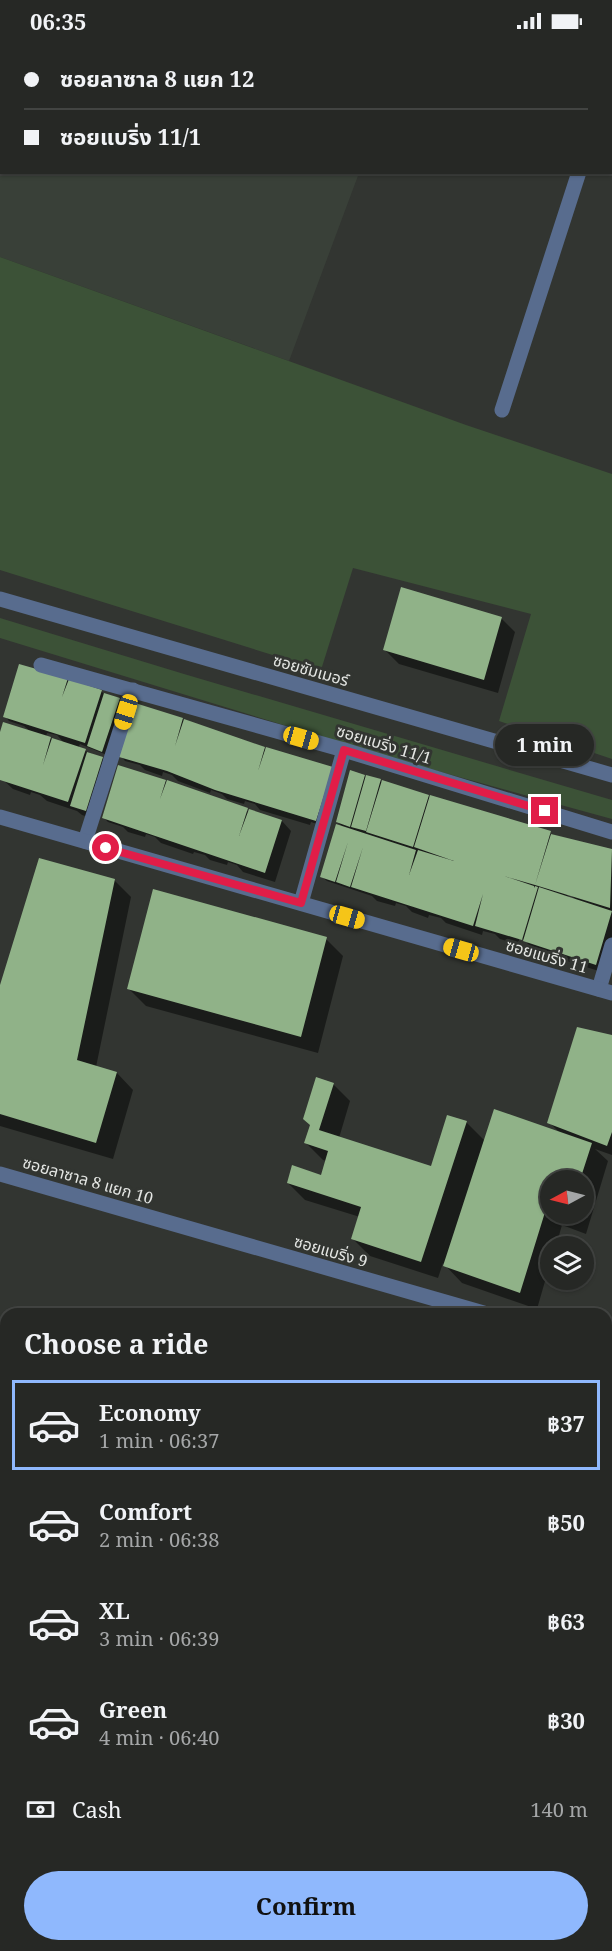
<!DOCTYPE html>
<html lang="en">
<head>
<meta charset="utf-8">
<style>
	:root { --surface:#262825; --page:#2e302d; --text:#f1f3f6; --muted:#a4a6a7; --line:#424442; --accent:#8fb8fd }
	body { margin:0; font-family:"Noto Serif","Noto Sans Thai",serif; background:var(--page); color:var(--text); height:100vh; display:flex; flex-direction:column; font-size:22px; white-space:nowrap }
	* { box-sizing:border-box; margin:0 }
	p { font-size:20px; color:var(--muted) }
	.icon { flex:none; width:33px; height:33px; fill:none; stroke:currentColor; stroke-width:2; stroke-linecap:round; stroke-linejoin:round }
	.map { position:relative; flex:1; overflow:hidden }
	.sheet { position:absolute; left:0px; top:1266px; width:612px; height:644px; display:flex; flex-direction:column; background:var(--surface); border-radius:18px 18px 0 0; box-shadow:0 2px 4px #0004,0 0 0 2px var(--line) }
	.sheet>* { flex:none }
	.banner { position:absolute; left:0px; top:0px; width:612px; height:132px; box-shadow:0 2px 4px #0004,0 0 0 2px var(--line); display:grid; align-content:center; height:132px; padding:0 24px; background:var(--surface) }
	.needle { width:39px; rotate:263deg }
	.fabs { position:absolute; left:540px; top:1128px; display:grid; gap:12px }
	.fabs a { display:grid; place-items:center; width:54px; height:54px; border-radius:50%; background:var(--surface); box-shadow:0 2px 4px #0004,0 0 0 2px var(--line); font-size:30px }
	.end { position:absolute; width:27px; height:27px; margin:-14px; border:8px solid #e11d48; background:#fff; box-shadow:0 0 0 3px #fff }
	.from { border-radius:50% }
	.bubble { position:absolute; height:42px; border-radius:21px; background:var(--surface); box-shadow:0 2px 4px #0004,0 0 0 2px var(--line); font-size:20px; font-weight:700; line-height:42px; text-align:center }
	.car { position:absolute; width:18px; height:36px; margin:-18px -9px; border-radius:8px; box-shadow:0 0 4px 2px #0007; background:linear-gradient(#f5c518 24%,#345 0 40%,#f5c518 0 76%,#345 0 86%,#f5c518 0) }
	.banner b { display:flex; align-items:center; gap:21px; height:57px; font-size:22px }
	.banner b+b { border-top:2px solid var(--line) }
	.banner i { width:15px; height:15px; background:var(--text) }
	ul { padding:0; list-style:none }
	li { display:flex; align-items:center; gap:18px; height:90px; margin:0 12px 9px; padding:0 12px; border:3px solid transparent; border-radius:0px }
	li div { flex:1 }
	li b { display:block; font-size:22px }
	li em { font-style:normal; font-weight:700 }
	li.current { border-color:var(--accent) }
	li>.icon { width:54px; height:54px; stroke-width:1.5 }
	h2 { padding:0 24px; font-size:27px; line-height:72px }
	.pay { display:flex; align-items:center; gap:15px; height:66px; padding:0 24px; font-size:22px }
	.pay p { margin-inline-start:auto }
	.button { display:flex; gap:12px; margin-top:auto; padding:12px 24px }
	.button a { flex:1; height:69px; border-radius:36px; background:var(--accent); color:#111; font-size:24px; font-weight:700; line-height:69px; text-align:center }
	.status { display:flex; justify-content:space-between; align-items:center; height:42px; padding:0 30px; background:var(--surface); direction:ltr }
	.status svg { height:16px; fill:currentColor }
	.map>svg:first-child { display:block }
</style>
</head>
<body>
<div class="status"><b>06:35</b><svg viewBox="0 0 49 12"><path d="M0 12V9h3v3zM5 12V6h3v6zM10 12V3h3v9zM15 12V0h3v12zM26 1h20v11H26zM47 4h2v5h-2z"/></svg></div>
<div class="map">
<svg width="612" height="1909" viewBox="0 0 612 1909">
	<rect width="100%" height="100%" fill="#323531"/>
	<path fill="#394038" d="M0,0H407L2,2V130L359,131L289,319L0,215Z"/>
	<path fill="#3c5237" d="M0,215L466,383L612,432V717L499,679L531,572L353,526L321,628L0,528Z
		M0,576L184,632L612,758V777L401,719L0,596Z"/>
	<path fill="#0007" fill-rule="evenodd" d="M501,576L515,590L498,651L399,622L385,608Z
		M67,638L101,649L105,653L119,657L123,662L107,713L80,702L78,706L102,716L112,726L95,777L82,773L77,769L47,759L40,753L31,750L30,753L13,747L2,737H0V695L32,691L24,684L9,679L5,674ZM47,691L57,693L65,702L46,695Z
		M182,677L267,708L317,721L320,783L311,780L310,783L260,768L255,762L245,759L244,762L227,757L222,752L211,748L210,751L178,739L172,733L163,730L162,734L145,728L140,723L125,719L121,714Z
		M351,730L380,739L383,741L428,754L431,757L612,810V909L605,931L567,919L559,912V913L551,911L550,914L534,908L527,901L529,899L519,896V899L526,901L518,899L517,902L500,897L495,892L483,889L482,893L446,881L441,876L429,873L428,876L412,870L406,864L396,861L395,864L377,859L372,854L327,839L322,835L342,784L337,780ZM565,847L575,857H571L563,849Z
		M165,739L249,770L282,779L291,789L275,840L243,830L237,823L228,820L227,823L210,818L205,813L194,810L193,812L161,801L155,795L146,792L145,795L128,790L123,785L108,780L104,776Z
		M114,838L131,855L96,1025L117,1031L133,1048L113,1117L0,1084V949Z
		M326,897L343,914L318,1011L146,964L129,947Z
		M612,994V1113L595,1107L608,1119L586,1192L562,1183L556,1204H550V1222L537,1267L462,1241L443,1221L438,1236L370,1214L353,1197L360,1175L305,1158L288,1141L322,1135L327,1119L323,1118L306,1101L333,1042L350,1059L339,1096L432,1126L466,1080L485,1099L560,1091L549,1080ZM550,1138H584V1172H550Z
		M606,1337L612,1339V1407L606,1433Z
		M0,1339L6,1340V1451L0,1450Z
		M606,1558L612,1559V1628L606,1627Z
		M612,1691V1838L606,1837V1763L609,1764L606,1761V1695Z
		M6,1904H38L37,1909H5Z
		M69,1904H151L150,1909H74Z
		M187,1904H257L256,1909H193Z"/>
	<path fill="#90b288" d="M401,545L502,575L484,638L383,608Z
		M19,622L68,636L62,655L69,637L102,648L85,701L3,675Z
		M104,651L120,656L102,710L87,704Z
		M135,661L183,676L175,704L184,677L265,705L258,729L266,705L333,725L316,779L215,748L167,729L119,715Z
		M3,680L51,695L43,723L52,696L86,707L68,760L0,738V690Z
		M87,710L103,715L86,769L70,764Z
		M118,723L166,738L160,757L167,738L248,766L239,794L249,767L282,778L265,831L102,776Z
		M350,728L365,733L350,785L336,780Z
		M366,733L381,737L366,789L351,785Z
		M382,738L429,753L413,805L366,790Z
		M430,753L551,789L535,843L504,834L534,844V846L535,844L538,845L522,898L475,884L483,852L473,884L351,845L363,805L350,845L336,840L348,800L335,840L320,835L336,782L416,808L409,833L418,808L454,819L414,805Z
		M551,792L612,807L610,866L535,843Z
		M39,816L115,837L77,1018L117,1030L96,1101L0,1072V943Z
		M539,845L612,869L596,923L523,899Z
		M153,847L327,895L301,995L127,947Z
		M577,985L612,993V1090L607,1104L547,1081Z
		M316,1035L334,1041L319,1088L431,1124L447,1073L467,1079L421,1220L351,1197L361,1165L287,1141L292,1123L321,1133L328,1109L304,1101L310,1083L303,1077Z
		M494,1067L592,1101L580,1138H550V1169L546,1167L520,1251L443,1224Z
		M60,1264L92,1271L91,1272H58Z
		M381,1266L398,1272H380Z
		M606,1336L612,1337L607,1357H606Z
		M0,1337L6,1339V1441L0,1440Z
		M606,1557L612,1558V1600L606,1599Z
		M606,1600L612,1601V1621L606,1620Z
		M606,1688L612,1689V1754L606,1752Z
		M606,1762L612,1763V1828L606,1827Z
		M4,1904H27L26,1909H3Z
		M56,1904L73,1908V1909H55Z
		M96,1904H131L129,1909H116Z
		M204,1905V1904H241L240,1909H226Z"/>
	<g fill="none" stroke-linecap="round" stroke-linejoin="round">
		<path stroke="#586c8e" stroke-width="15" d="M0,557L612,733
			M85,799L133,648
			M301,861L344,708
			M599,947L612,903"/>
		<path stroke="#586c8e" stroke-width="15" d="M598,0L603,2
			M610,35L612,31
			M502,368L579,130
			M41,623L344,708L612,790
			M0,775L612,951
			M0,1132L487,1272
			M606,1306L612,1308
			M606,1404L612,1375
			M0,1528L6,1530
			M606,1664L612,1665
			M0,1733L6,1734
			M606,1859L612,1860"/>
	</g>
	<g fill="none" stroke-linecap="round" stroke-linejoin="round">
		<path stroke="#e11d48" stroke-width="8" d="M106,806L301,861L344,708L545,769"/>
	</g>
	<g text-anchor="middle" stroke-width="6" stroke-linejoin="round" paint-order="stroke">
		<g font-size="16" fill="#e4e6e3" stroke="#323531">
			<text transform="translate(311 628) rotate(16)" y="6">ซอยซัมเมอร์</text>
			<text transform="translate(384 702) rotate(17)" y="6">ซอยแบริ่ง 11/1</text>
			<text transform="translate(547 914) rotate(16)" y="6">ซอยแบริ่ง 11</text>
			<text transform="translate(88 1138) rotate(16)" y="6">ซอยลาซาล 8 แยก 10</text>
			<text transform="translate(331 1209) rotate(16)" y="6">ซอยแบริ่ง 9</text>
		</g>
	</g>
</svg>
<div class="fabs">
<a><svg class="needle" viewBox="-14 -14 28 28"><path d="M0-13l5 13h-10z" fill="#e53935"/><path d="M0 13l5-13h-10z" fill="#a4a6a7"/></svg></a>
<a><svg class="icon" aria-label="layers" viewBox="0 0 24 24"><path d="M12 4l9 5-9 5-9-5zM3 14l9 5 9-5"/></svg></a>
</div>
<i class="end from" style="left:106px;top:806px"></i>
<i class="end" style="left:545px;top:769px"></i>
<div class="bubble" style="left:495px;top:682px;width:99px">1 min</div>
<i class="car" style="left:126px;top:670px;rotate:197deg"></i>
<i class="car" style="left:301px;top:696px;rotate:106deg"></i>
<i class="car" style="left:347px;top:875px;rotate:106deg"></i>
<i class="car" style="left:461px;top:908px;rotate:286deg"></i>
<div class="banner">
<b><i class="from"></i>ซอยลาซาล 8 แยก 12</b>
<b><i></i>ซอยแบริ่ง 11/1</b>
</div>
<section class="sheet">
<h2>Choose a ride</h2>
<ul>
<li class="current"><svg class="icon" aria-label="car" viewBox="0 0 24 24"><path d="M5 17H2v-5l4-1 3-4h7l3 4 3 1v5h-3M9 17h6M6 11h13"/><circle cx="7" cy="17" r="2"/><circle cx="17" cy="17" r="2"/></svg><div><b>Economy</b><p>1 min · 06:37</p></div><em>฿37</em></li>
<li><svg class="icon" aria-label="car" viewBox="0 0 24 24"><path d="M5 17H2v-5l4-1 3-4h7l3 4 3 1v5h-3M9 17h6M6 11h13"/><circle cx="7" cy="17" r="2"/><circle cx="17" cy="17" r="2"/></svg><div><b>Comfort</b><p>2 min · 06:38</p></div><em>฿50</em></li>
<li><svg class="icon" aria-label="car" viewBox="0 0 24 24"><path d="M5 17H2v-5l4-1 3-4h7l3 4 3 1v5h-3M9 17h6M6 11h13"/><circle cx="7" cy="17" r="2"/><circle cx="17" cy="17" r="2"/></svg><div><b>XL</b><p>3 min · 06:39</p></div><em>฿63</em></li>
<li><svg class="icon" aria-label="car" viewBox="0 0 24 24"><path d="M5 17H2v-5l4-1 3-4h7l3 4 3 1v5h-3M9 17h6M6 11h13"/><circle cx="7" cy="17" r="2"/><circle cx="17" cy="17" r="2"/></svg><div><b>Green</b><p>4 min · 06:40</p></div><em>฿30</em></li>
</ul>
<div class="pay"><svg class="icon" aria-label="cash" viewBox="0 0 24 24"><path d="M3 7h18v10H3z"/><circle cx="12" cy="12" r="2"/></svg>Cash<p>140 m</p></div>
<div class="button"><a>Confirm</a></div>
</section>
</div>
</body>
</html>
